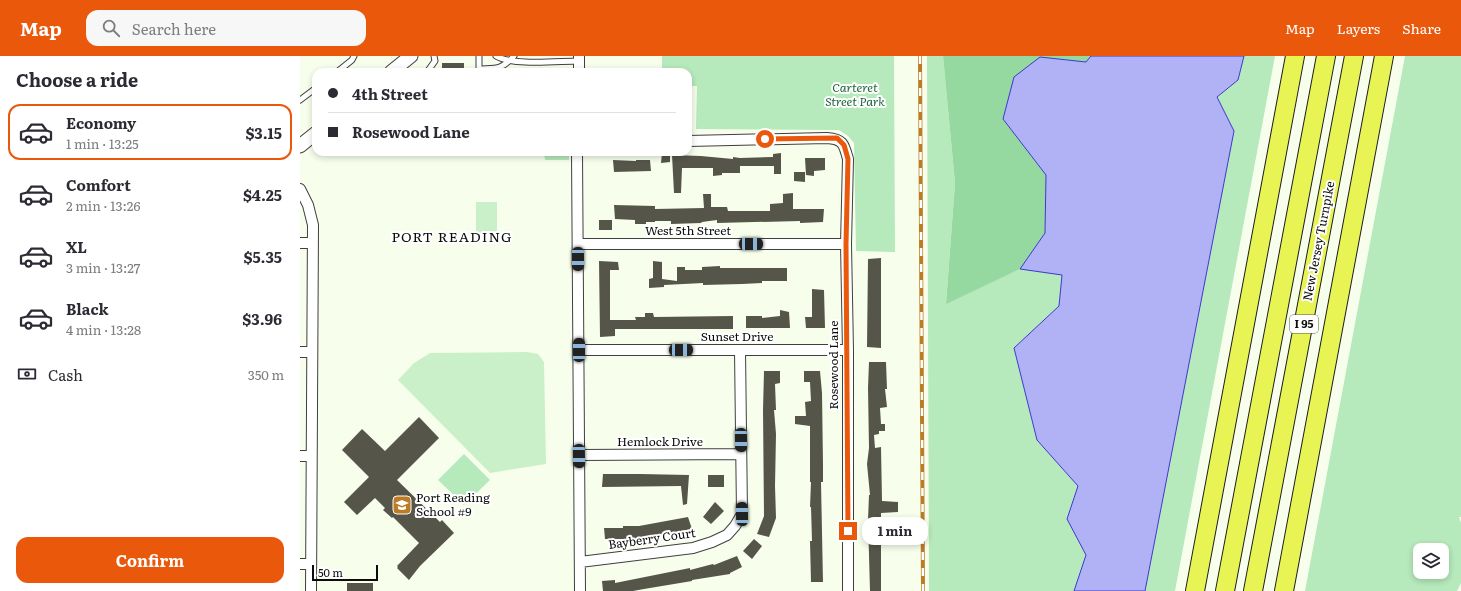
<!DOCTYPE html>
<html lang="en">
<head>
<meta charset="utf-8">
<style>
	:root { --surface:#fff; --page:#f7f7f7; --text:#2b2b33; --muted:#7c7c81; --line:#e1e1e2; --accent:#ea580c }
	body { margin:0; font-family:Literata,serif; background:var(--page); color:var(--text); height:100vh; display:flex; flex-direction:column; font-size:15px; white-space:nowrap }
	* { box-sizing:border-box; margin:0 }
	p { font-size:13px; color:var(--muted) }
	.icon { flex:none; width:22px; height:22px; fill:none; stroke:currentColor; stroke-width:2; stroke-linecap:round; stroke-linejoin:round }
	.map { position:relative; flex:1; overflow:hidden }
	.sheet { display:flex; flex-direction:column; background:var(--surface); width:300px }
	.sheet>* { flex:none }
	.hud { position:absolute; left:12px; top:12px; width:380px; height:88px; border-radius:12px; box-shadow:0 2px 6px #0003; display:grid; align-content:center; height:88px; padding:0 16px; background:var(--surface) }
	.fabs { position:absolute; left:1113px; top:487px; display:grid; gap:8px }
	.fabs a { display:grid; place-items:center; width:36px; height:36px; border-radius:8px; background:var(--surface); box-shadow:0 2px 6px #0003; font-size:20px }
	.scale { position:absolute; left:12px; bottom:10px; width:66px; box-sizing:border-box; padding-left:4px; border:2px solid #0c0c0c; border-top:0; font-size:11px; line-height:14px; white-space:nowrap; color:#0c0c0c; -webkit-text-stroke:3px #fff; paint-order:stroke }
	.end { position:absolute; width:18px; height:18px; margin:-9px; border:5px solid #ea580c; background:#fff; box-shadow:0 0 0 2px #fff }
	.from { border-radius:50% }
	.bubble { position:absolute; height:28px; border-radius:12px; background:var(--surface); box-shadow:0 2px 6px #0003; font-size:13px; font-weight:700; line-height:28px; text-align:center }
	.car { position:absolute; width:12px; height:24px; margin:-12px -6px; border-radius:5px; box-shadow:0 0 3px 1px #0007; background:linear-gradient(#222 24%,#8ab4d8 0 40%,#222 0 76%,#8ab4d8 0 86%,#222 0) }
	.hud b { display:flex; align-items:center; gap:14px; height:38px; font-size:15px }
	.hud b+b { border-top:1px solid var(--line) }
	.hud i { width:10px; height:10px; background:var(--text) }
	ul { padding:0; list-style:none }
	li { display:flex; align-items:center; gap:12px; height:56px; margin:0 8px 6px; padding:0 8px; border:2px solid transparent; border-radius:12px }
	li div { flex:1 }
	li b { display:block; font-size:15px }
	li em { font-style:normal; font-weight:700 }
	li.current { border-color:var(--accent) }
	li>.icon { width:36px; height:36px; stroke-width:1.5 }
	h2 { padding:0 16px; font-size:18px; line-height:48px }
	.pay { display:flex; align-items:center; gap:10px; height:44px; padding:0 16px; font-size:15px }
	.pay p { margin-inline-start:auto }
	.primary-button { display:flex; gap:8px; margin-top:auto; padding:8px 16px }
	.primary-button a { flex:1; height:46px; border-radius:12px; background:var(--accent); color:#fff; font-size:16px; font-weight:700; line-height:46px; text-align:center }
	header { display:flex; align-items:center; gap:24px; box-sizing:border-box; height:56px; padding:0 20px; background:var(--accent); color:#fff }
	header strong { font-size:19px }
	nav { display:flex; gap:22px; margin-inline-start:auto; font-size:14px }
	.search { width:280px; height:36px; background:var(--page); display:flex; align-items:center; gap:10px; box-sizing:border-box; padding:0 14px; border-radius:12px; color:var(--muted); font-size:15px }
	main { display:flex; flex:1; min-height:0 }
	.map>svg:first-child { display:block }
</style>
</head>
<body>
<header>
<strong>Map</strong>
<div class="search"><svg class="icon" aria-label="search" viewBox="0 0 24 24"><circle cx="10" cy="10" r="6"/><path d="M15 15l6 6"/></svg>Search here</div>
<nav><a>Map</a><a>Layers</a><a>Share</a></nav>
</header>
<main>
<section class="sheet">
<h2>Choose a ride</h2>
<ul>
<li class="current"><svg class="icon" aria-label="car" viewBox="0 0 24 24"><path d="M5 17H2v-5l4-1 3-4h7l3 4 3 1v5h-3M9 17h6M6 11h13"/><circle cx="7" cy="17" r="2"/><circle cx="17" cy="17" r="2"/></svg><div><b>Economy</b><p>1 min · 13:25</p></div><em>$3.15</em></li>
<li><svg class="icon" aria-label="car" viewBox="0 0 24 24"><path d="M5 17H2v-5l4-1 3-4h7l3 4 3 1v5h-3M9 17h6M6 11h13"/><circle cx="7" cy="17" r="2"/><circle cx="17" cy="17" r="2"/></svg><div><b>Comfort</b><p>2 min · 13:26</p></div><em>$4.25</em></li>
<li><svg class="icon" aria-label="car" viewBox="0 0 24 24"><path d="M5 17H2v-5l4-1 3-4h7l3 4 3 1v5h-3M9 17h6M6 11h13"/><circle cx="7" cy="17" r="2"/><circle cx="17" cy="17" r="2"/></svg><div><b>XL</b><p>3 min · 13:27</p></div><em>$5.35</em></li>
<li><svg class="icon" aria-label="car" viewBox="0 0 24 24"><path d="M5 17H2v-5l4-1 3-4h7l3 4 3 1v5h-3M9 17h6M6 11h13"/><circle cx="7" cy="17" r="2"/><circle cx="17" cy="17" r="2"/></svg><div><b>Black</b><p>4 min · 13:28</p></div><em>$3.96</em></li>
</ul>
<div class="pay"><svg class="icon" aria-label="cash" viewBox="0 0 24 24"><path d="M3 7h18v10H3z"/><circle cx="12" cy="12" r="2"/></svg>Cash<p>350 m</p></div>
<div class="primary-button"><a>Confirm</a></div>
</section>
<div class="map">
<svg width="1161" height="535" viewBox="0 0 1161 535">
	<rect width="100%" height="100%" fill="#f7ffec"/>
	<path fill="#b6e9bb" fill-rule="evenodd" d="M362,0H594L595,196L556,195L554,87L548,80L539,74L396,73L397,30H388V16H362Z
		M627,0H643L655,127L646,247L720,213L762,219L759,250L714,292L737,384L778,430L767,463L786,499L774,535H629Z
		M944,0H975L875,535H845L934,75L917,41L938,24Z
		M1105,0H1161V461H1159L1161,467V527L1157,535H1005ZM1120,494H1142V516H1120Z
		M244,96H269V104H245Z
		M164,398L190,424L164,449L138,424Z"/>
	<path fill="#95d9a1" d="M643,0H791L786,6L740,1L703,63L746,119L745,177L720,213L646,248L655,127Z"/>
	<path fill="#c9f0c8" d="M176,146H197V178H176Z
		M227,296L238,298L244,306L246,408L190,417L98,324L114,307L130,297Z"/>
	<path fill="#b1b1f6" stroke="#3c38cd" d="M791,0H944L938,24L917,41L934,75L845,535H774L786,499L767,463L778,430L737,384L714,292L759,250L762,219L720,213L745,177L746,119L703,63L714,21L740,1L786,6Z"/>
	<path fill="#555549" d="M142,7H164V16H142Z
		M370,96V106L361,107L362,97Z
		M481,97V118H474V110H440V117H422V119L413,120V112H382L381,137H374L372,99L401,100L433,103V101L440,102L473,101V98Z
		M505,102H525V114L514,115V120L506,119Z
		M313,104L336,105V104H350L351,115L314,116Z
		M494,116H505V126L494,125Z
		M493,137V153H524L523,166L500,167V165L417,167V164L402,166L401,167L371,168V165H355V166H346V168H335V164L315,163L314,149L355,150V153L404,152L403,138H411V151H427L428,155H470V148L483,147V138Z
		M299,164H312V174H299Z
		M581,202V292L567,291L568,203Z
		M299,205L318,206L319,214H310V264H336L335,261H345V257H353L354,261L433,260V273H315V280L300,281Z
		M353,205L362,206V223L377,225V211H385V214H402V211L420,210V212H487V225H462V227L442,228L403,229V227L364,229V231L349,232V223L353,222Z
		M512,233L524,234L525,272H506L505,261H512Z
		M480,254L489,256L490,272H446V260H462V262L480,260Z
		M569,306H586L587,333H585L587,351L580,352L581,368H585V375H579V378L574,379L575,392L581,391L582,445L598,446V456L581,457V535H570L568,464L569,439H570L567,408L569,392L568,332Z
		M464,315H480V327L475,328L476,354H474L476,378L475,430L476,462L469,481L457,478L464,460L463,354Z
		M504,315H520L522,337L523,409V426H521L523,526H511L510,485H512L511,451H510L511,426H510V370L495,368V360H506L505,346L511,345L510,326H504Z
		M119,361L139,382L97,424L140,466L142,464L154,477L120,510L109,524L97,512L98,511L97,510L119,487L93,461L92,462L83,454L85,452L75,442L57,459L44,446L69,421L42,394L62,373L85,395Z
		M303,418H340L389,419L387,448L383,449L381,430L302,431Z
		M408,419H424V431H408Z
		M415,446L424,455L411,468L403,461Z
		M388,461L392,473L338,483H305L304,472H323V470H339Z
		M454,483L462,490L452,503L443,495Z
		M437,500L442,511L430,517V518L392,524V525L344,533L333,535H303L302,525L315,524V527L390,512V514L413,508L414,509Z
		M47,527H73V535H47Z"/>
	<g fill="none" stroke-linecap="round" stroke-linejoin="round">
		<defs>
			<path id="service" d="M179,0V13C197,12 201,14 214,0
				M196,0C213,10 258,5 279,5
				M37,16L52,4L54,0
				M127,16L135,5L134,0
				M0,44L16,32"/>
			<path id="minor" d="M279,16V0
				M388,85L527,82C543,83 544,88 548,103L546,188L548,294V535
				M277,96L280,535
				M0,133L8,149L13,169L11,535
				M0,187H13
				M278,188H546
				M279,294H548
				M0,296H12
				M279,399L441,398
				M0,400H11
				M280,506L393,492L412,486L427,479L435,470L442,458L440,294
				M0,508H10"/>
			<path id="tertiary" d="M91,16L111,0
				M0,90L16,77"/>
			<path id="motorway" d="M895,535L995,0
				M925,535L1026,0
				M953,535L1054,0
				M984,535L1084,0"/>
		</defs>
		<use href="#service" stroke="#3f3f3f" stroke-width="7"/>
		<use href="#minor" stroke="#3f3f3f" stroke-width="12"/>
		<use href="#tertiary" stroke="#3f3f3f" stroke-width="15"/>
		<use href="#motorway" stroke="#1d1d1d" stroke-width="20"/>
		<use href="#service" stroke="#fff" stroke-width="5"/>
		<use href="#minor" stroke="#fff" stroke-width="10"/>
		<use href="#tertiary" stroke="#fff" stroke-width="13"/>
		<use href="#motorway" stroke="#e7f454" stroke-width="18"/>
		<defs>
			<path id="rail" d="M620,0L623,535"/>
		</defs>
		<use href="#rail" stroke="#bc7c25" stroke-width="4"/>
		<use href="#rail" stroke="#fff" stroke-width="2.5" stroke-dasharray="8" stroke-linecap="butt"/>
	</g>
	<g fill="none" stroke-linecap="round" stroke-linejoin="round">
		<path stroke="#ea580c" stroke-width="5" d="M465,83L537,82L544,89L548,103L546,188L548,475"/>
	</g>
	<defs>
		<symbol id="school-square" viewBox="-11 -11 22 22"><rect x="-9" y="-9" width="18" height="18" rx="4" fill="#bc7c25" stroke="#fff"/><path d="M0-5L7-2L0 1L-7-2ZM-4 1L0 2.5L4 1V4Q0 6-4 4Z" fill="#fff"/></symbol>
	</defs>
	<g fill-rule="evenodd">
		<use href="#school-square" x="91" y="438" width="22" height="22"/>
	</g>
	<g text-anchor="middle" stroke-width="4" stroke-linejoin="round" paint-order="stroke">
		<rect fill="#fff" stroke="#555" stroke-width="1" x="990" y="259" width="28" height="18" rx="3"/>
		<g font-size="11" font-weight="bold" fill="#0c0c0c">
			<text x="1004" y="272">I 95</text>
		</g>
		<g font-size="12" font-style="italic" fill="#1d643b" stroke="#fff">
			<text x="555" y="36">Carteret<tspan x="555" dy="14">Street Park</tspan></text>
		</g>
		<g font-size="12" fill="#0c0c0c" stroke="#fff">
			<text x="388" y="179">West 5th Street</text>
			<text transform="translate(1019 185) rotate(-79)" y="4">New Jersey Turnpike</text>
			<text x="437" y="285">Sunset Drive</text>
			<text transform="translate(534 309) rotate(-90)" y="4">Rosewood Lane</text>
			<text x="360" y="390">Hemlock Drive</text>
			<text transform="translate(352 483) rotate(-8)" y="4">Bayberry Court</text>
		</g>
		<g font-size="12" fill="#0c0c0c" stroke="#fff" text-anchor="start">
			<text x="116" y="446">Port Reading<tspan x="116" dy="14">School #9</tspan></text>
		</g>
		<g font-size="14" letter-spacing="1" fill="#0c0c0c" stroke="#fff">
			<text x="152" y="186">PORT READING</text>
		</g>
	</g>
</svg>
<div class="fabs">
<a><svg class="icon" aria-label="layers" viewBox="0 0 24 24"><path d="M12 4l9 5-9 5-9-5zM3 14l9 5 9-5"/></svg></a>
</div>
<div class="scale">50 m</div>
<i class="end from" style="left:465px;top:83px"></i>
<i class="end" style="left:548px;top:475px"></i>
<div class="bubble" style="left:562px;top:461px;width:66px">1 min</div>
<i class="car" style="left:451px;top:188px;rotate:90deg"></i>
<i class="car" style="left:278px;top:203px;rotate:180deg"></i>
<i class="car" style="left:279px;top:294px;rotate:0deg"></i>
<i class="car" style="left:381px;top:294px;rotate:90deg"></i>
<i class="car" style="left:441px;top:384px;rotate:179deg"></i>
<i class="car" style="left:279px;top:400px;rotate:179deg"></i>
<i class="car" style="left:442px;top:458px;rotate:359deg"></i>
<div class="hud">
<b><i class="from"></i>4th Street</b>
<b><i></i>Rosewood Lane</b>
</div>
</div>
</main>
</body>
</html>
